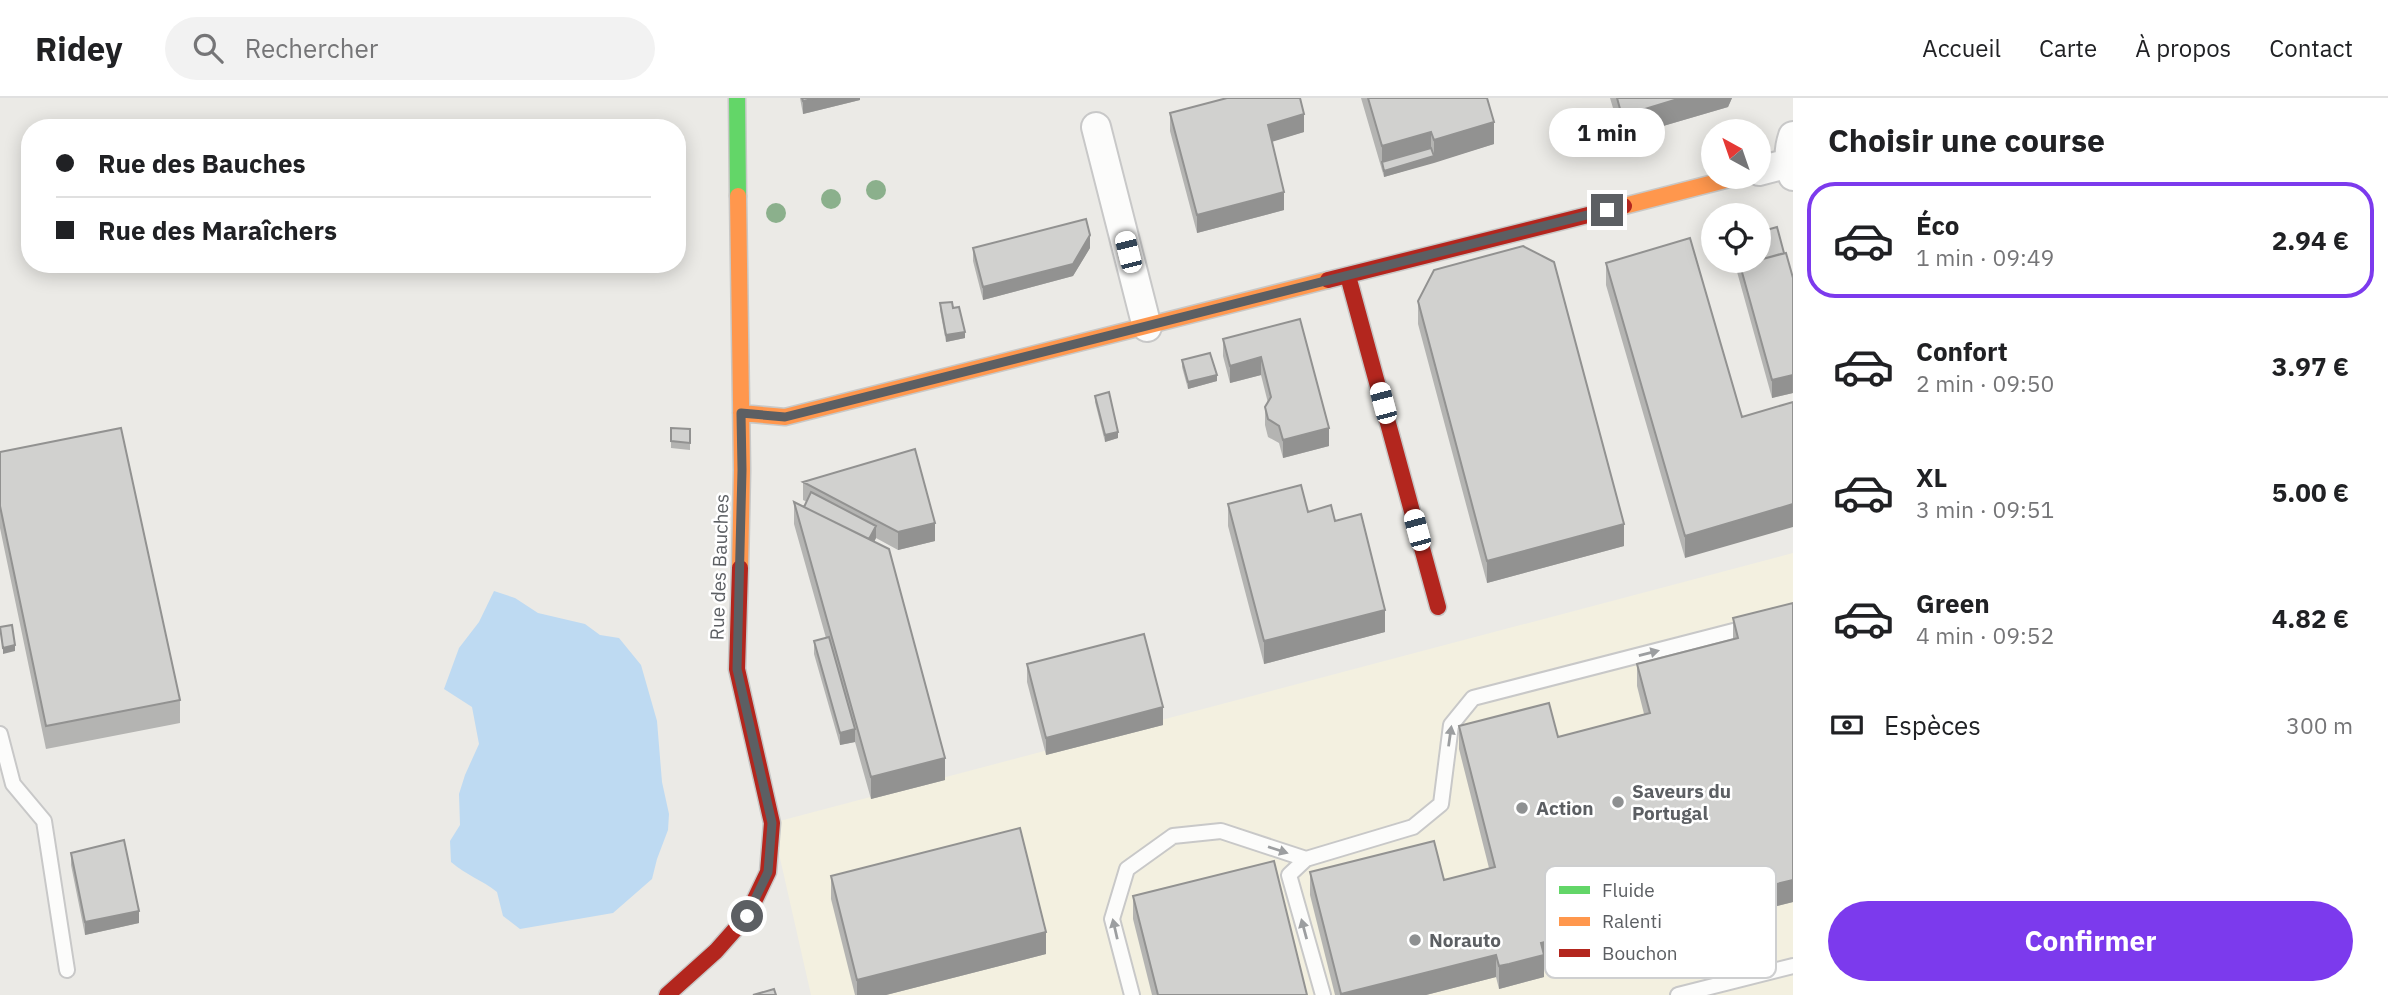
<!DOCTYPE html>
<html lang="fr">
<head>
<meta charset="utf-8">
<style>
	:root { --surface:#fff; --page:#f2f2f2; --text:#202124; --muted:#757577; --line:#e0e0e0; --accent:#7c3aed }
	body { margin:0; font-family:"IBM Plex Sans",sans-serif; background:var(--page); color:var(--text); height:100vh; display:flex; flex-direction:column; font-size:26px; white-space:nowrap }
	* { box-sizing:border-box; margin:0 }
	p { font-size:23px; color:var(--muted) }
	.icon { flex:none; width:38px; height:38px; fill:none; stroke:currentColor; stroke-width:2; stroke-linecap:round; stroke-linejoin:round }
	.map { position:relative; flex:1; overflow:hidden }
	.sheet { display:flex; flex-direction:column; background:var(--surface); width:595px }
	.sheet>* { flex:none }
	.top-card { position:absolute; left:21px; top:21px; width:665px; height:154px; border-radius:28px; box-shadow:0 4px 18px #0003; display:grid; align-content:center; height:154px; padding:0 35px; background:var(--surface) }
	.needle { width:46px; rotate:320deg }
	.controls { position:absolute; left:1701px; top:21px; display:grid; gap:14px }
	.controls a { display:grid; place-items:center; width:70px; height:70px; border-radius:50%; background:var(--surface); box-shadow:0 4px 18px #0003; font-size:35px }
	.end { position:absolute; width:32px; height:32px; margin:-16px; border:9px solid #5c5f63; background:#fff; box-shadow:0 0 0 4px #fff }
	.from { border-radius:50% }
	.bubble { position:absolute; height:49px; border-radius:24px; background:var(--surface); box-shadow:0 4px 18px #0003; font-size:23px; font-weight:800; line-height:49px; text-align:center }
	.car { position:absolute; width:21px; height:42px; margin:-21px -10px; border-radius:9px; box-shadow:0 0 5px 2px #0007; background:linear-gradient(#fff 24%,#345 0 40%,#fff 0 76%,#345 0 86%,#fff 0) }
	.top-card b { display:flex; align-items:center; gap:24px; height:66px; font-size:26px }
	.top-card b+b { border-top:2px solid var(--line) }
	.top-card i { width:18px; height:18px; background:var(--text) }
	ul { padding:0; list-style:none }
	li { display:flex; align-items:center; gap:21px; height:116px; margin:0 14px 10px; padding:0 21px; border:4px solid transparent; border-radius:28px }
	li div { flex:1 }
	li b { display:block; font-size:26px }
	li em { font-style:normal; font-weight:800 }
	li.active { border-color:var(--accent) }
	li>.icon { width:63px; height:63px; stroke-width:1.5 }
	h2 { padding:0 35px; font-size:32px; line-height:84px }
	.pay { display:flex; align-items:center; gap:18px; height:77px; padding:0 35px; font-size:26px }
	.pay p { margin-inline-start:auto }
	.action { display:flex; gap:14px; margin-top:auto; padding:14px 35px }
	.action a { flex:1; height:80px; border-radius:42px; background:var(--accent); color:#fff; font-size:28px; font-weight:800; line-height:80px; text-align:center }
	header { display:flex; align-items:center; gap:42px; box-sizing:border-box; height:98px; padding:0 35px; background:var(--surface); border-bottom:2px solid var(--line) }
	header strong { font-size:33px }
	nav { display:flex; gap:38px; margin-inline-start:auto; font-size:24px }
	.search { width:490px; height:63px; background:var(--page); display:flex; align-items:center; gap:18px; box-sizing:border-box; padding:0 24px; border-radius:38px; color:var(--muted); font-size:26px }
	main { display:flex; flex:1; min-height:0 }
	.map>svg:first-child { display:block }
</style>
</head>
<body>
<header>
<strong>Ridey</strong>
<div class="search"><svg class="icon" aria-label="search" viewBox="0 0 24 24"><circle cx="10" cy="10" r="6"/><path d="M15 15l6 6"/></svg>Rechercher</div>
<nav><a>Accueil</a><a>Carte</a><a>À propos</a><a>Contact</a></nav>
</header>
<main>
<div class="map">
<svg width="1793" height="897" viewBox="0 0 1793 897">
	<rect width="100%" height="100%" fill="#ebeae6"/>
	<path fill="#f3f0e0" d="M1793,455V897H811L772,725Z"/>
	<path fill="#bedaf2" d="M494,493L515,500L538,515L585,526L600,537L619,540L641,567L657,623L662,684L669,716L668,732L657,761L652,781L613,815L520,831L503,818L497,794C482,782 466,777 451,764L450,743L460,727L459,696L465,677L479,646L472,609L444,591L459,550L479,524Z"/>
	<g fill="none" stroke-linecap="round" stroke-linejoin="round">
		<defs>
			<path id="lane" d="M0,636L13,686L44,723L67,872
				M1132,897L1112,821L1127,771L1173,738L1221,733L1306,761
				M1323,897L1289,777L1306,761L1413,729L1441,706L1451,627L1473,600L1749,529
				M1678,897L1793,868"/>
			<path id="street" d="M1096,29L1147,229
				M1793,38C1788,53 1789,63 1793,78
				M1759,73L1789,65"/>
			<path id="fast" d="M737,0L738,98"/>
			<path id="slow" d="M738,98L742,372L740,470
				M1624,108L1737,79
				M741,315L785,319L1328,182"/>
			<path id="jam" d="M1348,178L1438,509
				M1328,182L1624,108
				M667,897L716,853L747,818L768,774L772,725L737,571L740,470"/>
		</defs>
		<use href="#lane" stroke="#c8c8c8" stroke-width="18"/>
		<use href="#street" stroke="#c8c8c8" stroke-width="32"/>
		<use href="#fast" stroke="#c8c8c7" stroke-width="19"/>
		<use href="#slow" stroke="#c8c8c7" stroke-width="19"/>
		<use href="#jam" stroke="#c8c8c7" stroke-width="19"/>
		<use href="#lane" stroke="#fcfcfb" stroke-width="14"/>
		<use href="#street" stroke="#fcfcfb" stroke-width="28"/>
		<use href="#fast" stroke="#63d668" stroke-width="16"/>
		<use href="#slow" stroke="#ff974d" stroke-width="16"/>
		<use href="#jam" stroke="#b3261e" stroke-width="16"/>
	</g>
	<g fill="#8bb08c">
		<circle cx="876" cy="92" r="10"/>
		<circle cx="831" cy="101" r="10"/>
		<circle cx="776" cy="115" r="10"/>
	</g>
	<path fill="#b4b4b2" d="M800,0H860V2L803,16Z
		M1361,0H1487L1494,46L1384,79Z
		M1610,0H1732L1728,9L1646,33L1647,42L1629,47L1627,39L1622,40Z
		M1170,15L1304,34L1272,43L1284,112L1197,135L1170,33Z
		M1690,140L1685,460L1606,187V165Z
		M973,150H1090L1073,178L983,202L973,163Z
		M1784,155L1793,180V295L1772,300L1734,163H1759Z
		M1418,203L1624,448L1487,485L1418,226Z
		M940,205L953,210L965,240L946,244L940,212Z
		M1300,221L1329,348L1283,360L1279,345L1268,339L1265,327V309L1268,305L1261,277L1230,285L1223,258V241Z
		M1182,262L1217,283L1188,291L1182,269Z
		M1095,298L1118,340L1105,344L1095,304Z
		M671,330L690,331V352L671,350Z
		M0,354L180,602V625L46,651L0,430Z
		M803,384L935,443L898,452L876,440L874,444L945,682L871,701L855,644L840,647L814,556V543L826,540L794,426V404L804,409L807,404L803,402Z
		M1228,406L1308,414L1335,422L1385,534L1264,566L1228,428Z
		M1793,505V804L1726,821V833L1704,839L1681,845L1678,834L1544,867V879L1499,891L1496,879L1426,897H1335L1310,797V774L1444,782L1489,770L1459,651V628L1558,639L1644,616L1637,588V566L1733,542V520Z
		M1027,566L1163,627L1046,657L1027,584Z
		M71,755L139,825L85,837L71,767Z
		M831,778L1046,856L886,897H855L831,801Z
		M1133,798L1307,897H1152L1133,821Z"/>
	<path fill="#929291" d="M817,0H860V2L803,16V3Z
		M1681,0H1732L1728,9L1629,38L1627,32V39L1622,40V18Z
		M1304,16V34L1268,45V27Z
		M1494,24V46L1434,65V42Z
		M1431,34V57L1382,64V48Z
		M1647,35V42L1629,47V40Z
		M1434,58V65L1384,79V73Z
		M1284,94V112L1197,135V117Z
		M1090,137V150L1073,178L983,202V189Z
		M965,234V240L946,244V237Z
		M1261,259V277L1230,285V268Z
		M1217,277V283L1188,291V284Z
		M1793,277V295L1772,300V282Z
		M1329,330V348L1283,360V342Z
		M1118,334V340L1105,344V337Z
		M1793,406V429L1685,460V438Z
		M935,425V443L898,452V434Z
		M1624,426V448L1487,485V463Z
		M876,428V440L865,462V449Z
		M1385,512V534L1264,566V543Z
		M15,547V553L3,556V550Z
		M1163,609V627L1046,657V640Z
		M855,631V644L840,647V635Z
		M945,660V682L871,701V679Z
		M1793,782V804L1726,821V833L1681,845V822L1723,799Z
		M1678,811V834L1544,867V879L1499,891V868L1541,845Z
		M139,813V825L85,837V824Z
		M1046,834V856L886,897H857V882Z
		M1496,857V879L1426,897H1341V896Z"/>
	<path fill="#d1d1cf" stroke="#929291" stroke-width="2" d="M802,0H817L803,3Z
		M1227,0H1300L1304,16L1268,27L1284,94L1197,117L1170,15Z
		M1368,0H1487L1494,24L1434,42L1431,34L1382,48Z
		M1617,0H1681L1622,18Z
		M1644,27L1647,35L1629,40L1627,32Z
		M1431,50L1434,58L1384,73L1382,64Z
		M1086,121L1090,137L1073,166L983,189L973,150Z
		M1777,129L1784,155L1759,162V134Z
		M1690,140L1742,319L1793,304V406L1685,438L1606,165Z
		M1523,148L1554,164L1624,426L1487,463L1418,203L1434,172Z
		M1786,155L1793,180V277L1772,282L1740,167Z
		M1738,163H1756L1740,167V172Z
		M952,204L953,210L959,209L965,234L946,237L940,205Z
		M1300,221L1329,330L1283,342L1279,328L1268,321L1265,309L1271,299L1261,259L1230,268L1223,241Z
		M1210,255L1217,277L1188,284L1182,262Z
		M1109,294L1118,334L1105,337L1095,298Z
		M121,330L180,602L46,628L0,408V354Z
		M671,330L690,331V345L671,343Z
		M915,351L935,425L898,434L803,384Z
		M1301,387L1308,414L1331,407L1335,423L1361,416L1385,512L1264,543L1228,406Z
		M811,394L876,428L869,441L804,409Z
		M794,404L889,451L945,660L871,679Z
		M1793,505V782L1723,799L1726,811L1704,817L1681,822L1678,811L1541,845L1544,857L1509,866L1499,868L1496,857L1341,896L1310,774L1434,743L1444,782L1495,769L1459,628L1549,605L1558,639L1650,615L1637,566L1738,540L1733,520Z
		M12,527L15,547L3,550L0,529Z
		M1144,536L1163,609L1046,640L1027,566Z
		M829,539L855,631L840,635L814,543Z
		M1020,730L1046,834L857,882L831,778Z
		M124,742L139,813L85,824L71,755Z
		M1274,763L1307,897H1158L1133,798Z
		M774,891L776,897H753Z"/>
	<defs><path id="oneway-solid" d="M-6-.8H1V-3.2L6.5 0L1 3.2V.8H-6Z" transform="scale(1.75)"/></defs>
	<g fill="#9c9ea0">
		<use href="#oneway-solid" transform="translate(1649 555) rotate(-14)"/>
		<use href="#oneway-solid" transform="translate(1450 638) rotate(-82)"/>
		<use href="#oneway-solid" transform="translate(1278 752) rotate(18)"/>
		<use href="#oneway-solid" transform="translate(1115 831) rotate(-103)"/>
		<use href="#oneway-solid" transform="translate(1304 831) rotate(-105)"/>
	</g>
	<g fill="none" stroke-linecap="round" stroke-linejoin="round">
		<path stroke="#5c5f63" stroke-width="9" d="M747,818L768,774L772,725L737,571L742,372L741,315L785,319L1607,112"/>
	</g>
	<g fill="#8e9091" stroke="#fff" stroke-width="2.5">
		<circle cx="1618" cy="704" r="7"/>
		<circle cx="1522" cy="710" r="7"/>
		<circle cx="1415" cy="842" r="7"/>
	</g>
	<g text-anchor="middle" stroke-width="5" stroke-linejoin="round" paint-order="stroke">
		<g font-size="19" fill="#5c5f63" stroke="#fff">
			<text transform="translate(719 469) rotate(-88)" y="7">Rue des Bauches</text>
		</g>
		<g font-size="19" font-weight="bold" fill="#5c5f63" stroke="#fff" text-anchor="start">
			<text x="1632" y="700">Saveurs du<tspan x="1632" dy="22">Portugal</tspan></text>
			<text x="1536" y="717">Action</text>
			<text x="1429" y="849">Norauto</text>
		</g>
	</g>
	<rect x="1545" y="768" width="231" height="112" rx="10" fill="#fff" stroke="#cecfd0" stroke-width="2"/>
	<rect x="1559" y="788" width="31" height="8" fill="#63d668"/>
	<rect x="1559" y="819" width="31" height="9" fill="#ff974d"/>
	<rect x="1559" y="851" width="31" height="8" fill="#b3261e"/>
	<g font-size="19" fill="#5c5f63">
		<text x="1602" y="799">Fluide</text>
		<text x="1602" y="830">Ralenti</text>
		<text x="1602" y="862">Bouchon</text>
	</g>
</svg>
<div class="controls">
<a><svg class="needle" viewBox="-14 -14 28 28"><path d="M0-13l5 13h-10z" fill="#e53935"/><path d="M0 13l5-13h-10z" fill="#757577"/></svg></a>
<a><svg class="icon" aria-label="locate" viewBox="0 0 24 24"><circle cx="12" cy="12" r="6"/><path d="M12 2v4M12 18v4M2 12h4M18 12h4"/></svg></a>
</div>
<i class="end from" style="left:747px;top:818px"></i>
<i class="end" style="left:1607px;top:112px"></i>
<div class="bubble" style="left:1549px;top:10px;width:116px">1 min</div>
<i class="car" style="left:1128px;top:154px;rotate:346deg"></i>
<i class="car" style="left:1383px;top:305px;rotate:345deg"></i>
<i class="car" style="left:1417px;top:432px;rotate:345deg"></i>
<div class="top-card">
<b><i class="from"></i>Rue des Bauches</b>
<b><i></i>Rue des Maraîchers</b>
</div>
</div>
<section class="sheet">
<h2>Choisir une course</h2>
<ul>
<li class="active"><svg class="icon" aria-label="car" viewBox="0 0 24 24"><path d="M5 17H2v-5l4-1 3-4h7l3 4 3 1v5h-3M9 17h6M6 11h13"/><circle cx="7" cy="17" r="2"/><circle cx="17" cy="17" r="2"/></svg><div><b>Éco</b><p>1 min · 09:49</p></div><em>2.94 €</em></li>
<li><svg class="icon" aria-label="car" viewBox="0 0 24 24"><path d="M5 17H2v-5l4-1 3-4h7l3 4 3 1v5h-3M9 17h6M6 11h13"/><circle cx="7" cy="17" r="2"/><circle cx="17" cy="17" r="2"/></svg><div><b>Confort</b><p>2 min · 09:50</p></div><em>3.97 €</em></li>
<li><svg class="icon" aria-label="car" viewBox="0 0 24 24"><path d="M5 17H2v-5l4-1 3-4h7l3 4 3 1v5h-3M9 17h6M6 11h13"/><circle cx="7" cy="17" r="2"/><circle cx="17" cy="17" r="2"/></svg><div><b>XL</b><p>3 min · 09:51</p></div><em>5.00 €</em></li>
<li><svg class="icon" aria-label="car" viewBox="0 0 24 24"><path d="M5 17H2v-5l4-1 3-4h7l3 4 3 1v5h-3M9 17h6M6 11h13"/><circle cx="7" cy="17" r="2"/><circle cx="17" cy="17" r="2"/></svg><div><b>Green</b><p>4 min · 09:52</p></div><em>4.82 €</em></li>
</ul>
<div class="pay"><svg class="icon" aria-label="cash" viewBox="0 0 24 24"><path d="M3 7h18v10H3z"/><circle cx="12" cy="12" r="2"/></svg>Espèces<p>300 m</p></div>
<div class="action"><a>Confirmer</a></div>
</section>
</main>
</body>
</html>
